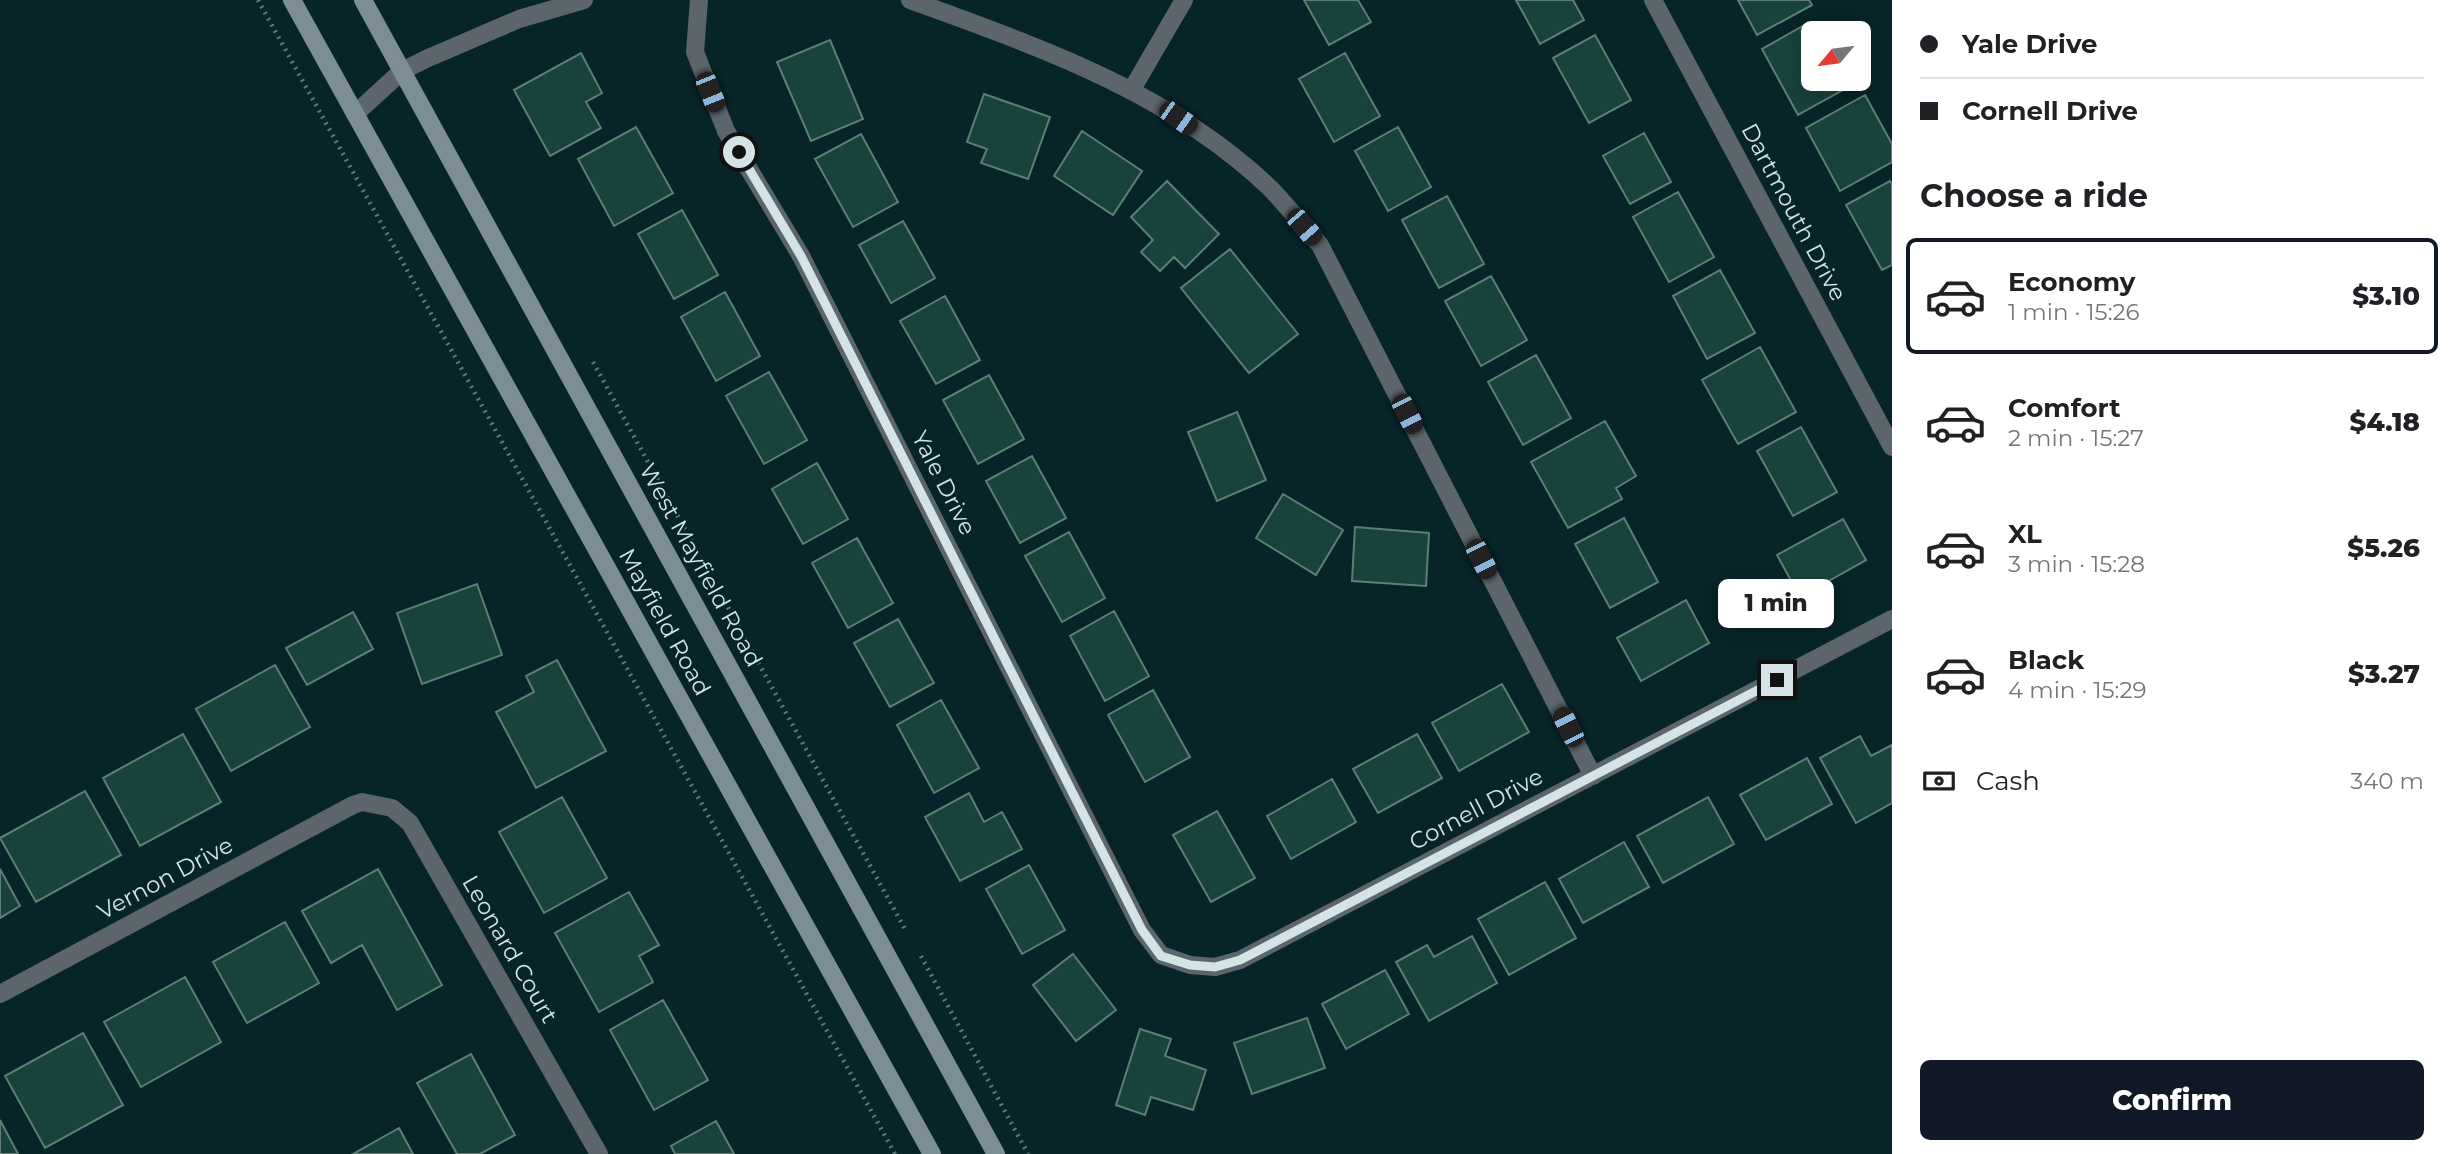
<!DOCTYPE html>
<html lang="en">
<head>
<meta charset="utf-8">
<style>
	:root { --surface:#fff; --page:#f2f2f2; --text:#202124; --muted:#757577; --line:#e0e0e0; --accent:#111827 }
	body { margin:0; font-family:Montserrat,sans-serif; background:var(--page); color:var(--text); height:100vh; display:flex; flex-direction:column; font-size:26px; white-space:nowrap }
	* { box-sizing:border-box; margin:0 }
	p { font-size:23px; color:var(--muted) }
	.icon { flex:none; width:38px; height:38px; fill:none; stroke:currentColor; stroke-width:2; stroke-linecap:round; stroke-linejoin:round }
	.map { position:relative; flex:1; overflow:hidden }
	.sheet { display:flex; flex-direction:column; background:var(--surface); width:560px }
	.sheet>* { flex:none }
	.hud { display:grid; align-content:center; height:154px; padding:0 28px; background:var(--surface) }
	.needle { width:46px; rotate:241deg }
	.controls { position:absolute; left:1801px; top:21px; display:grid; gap:14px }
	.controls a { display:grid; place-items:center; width:70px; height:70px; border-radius:10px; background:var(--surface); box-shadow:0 4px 18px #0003; font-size:35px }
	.end { position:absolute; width:32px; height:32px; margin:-16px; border:9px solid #d4e4e6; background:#111; box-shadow:0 0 0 4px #111 }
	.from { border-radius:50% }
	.bubble { position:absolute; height:49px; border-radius:10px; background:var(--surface); box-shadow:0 4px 18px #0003; font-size:23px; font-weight:800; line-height:49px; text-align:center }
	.car { position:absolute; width:21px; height:42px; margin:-21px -10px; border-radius:9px; box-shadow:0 0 5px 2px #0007; background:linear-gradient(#222 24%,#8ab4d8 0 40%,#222 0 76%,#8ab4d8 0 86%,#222 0) }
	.hud b { display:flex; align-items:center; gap:24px; height:66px; font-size:26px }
	.hud b+b { border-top:2px solid var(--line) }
	.hud i { width:18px; height:18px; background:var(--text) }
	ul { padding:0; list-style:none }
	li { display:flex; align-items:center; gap:21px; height:116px; margin:0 14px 10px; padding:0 14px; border:4px solid transparent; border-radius:10px }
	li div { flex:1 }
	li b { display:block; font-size:26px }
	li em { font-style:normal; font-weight:800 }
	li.active { border-color:var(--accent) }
	li>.icon { width:63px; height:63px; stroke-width:1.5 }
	h2 { padding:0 28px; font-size:32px; line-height:84px }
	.pay { display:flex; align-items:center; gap:18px; height:77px; padding:0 28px; font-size:26px }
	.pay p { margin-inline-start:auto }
	.cta { display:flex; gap:14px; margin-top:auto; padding:14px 28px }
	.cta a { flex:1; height:80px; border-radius:10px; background:var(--accent); color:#fff; font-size:28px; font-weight:800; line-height:80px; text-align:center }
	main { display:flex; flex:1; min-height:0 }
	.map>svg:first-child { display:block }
</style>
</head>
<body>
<main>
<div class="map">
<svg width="1892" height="1154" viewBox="0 0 1892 1154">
	<rect width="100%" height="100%" fill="#072428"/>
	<path fill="#18423c" stroke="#5f7d77" stroke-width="2" d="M1304,0H1358L1371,22L1329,45Z
		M1516,0H1573L1584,20L1540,44Z
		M1738,0H1809L1812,5L1757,35Z
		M1808,23L1814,33L1813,79H1839L1845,89L1798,115L1762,49Z
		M1595,35L1631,100L1589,123L1553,58Z
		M830,40L863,119L811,141L777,62Z
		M581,53L602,93L586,102L601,128L550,156L514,90Z
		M1345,53L1380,116L1334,142L1299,79Z
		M984,94L1050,117L1028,179L981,163L987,149L967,142Z
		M1865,95L1892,144V162L1840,191L1806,128Z
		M636,127L673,193L614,226L578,159Z
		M1398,127L1431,187L1388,211L1355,151Z
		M1082,131L1142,171L1113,215L1054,176Z
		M1644,133L1671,182L1630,204L1603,156Z
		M861,134L898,202L853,227L815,159Z
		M1167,181L1219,234L1185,268L1174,257L1160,271L1141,252L1153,240L1131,217Z
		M1890,181L1892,184V265L1882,270L1846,205Z
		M1678,192L1714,257L1669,282L1633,217Z
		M1447,196L1484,264L1439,288L1402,220Z
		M682,210L718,275L674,299L638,234Z
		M903,221L935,278L891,303L859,245Z
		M1230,249L1298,334L1249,373L1181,288Z
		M1720,270L1755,333L1707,359L1673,296Z
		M1491,276L1527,340L1481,366L1445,301Z
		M725,292L760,356L716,381L681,317Z
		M945,296L980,360L936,384L900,321Z
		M1760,347L1796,412L1738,444L1702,380Z
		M1536,355L1571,418L1523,445L1488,382Z
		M769,372L807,440L764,464L726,396Z
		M989,375L1024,439L978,464L943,400Z
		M1237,412L1266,480L1217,501L1188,432Z
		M1605,421L1636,476L1616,488L1622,499L1568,528L1531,462Z
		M1801,427L1837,492L1793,516L1757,451Z
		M1032,456L1066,518L1020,543L986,481Z
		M817,463L848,519L803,544L772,489Z
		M1283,494L1343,530L1316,575L1256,538Z
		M1624,518L1658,582L1610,608L1575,544Z
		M1843,519L1866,560L1800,597L1777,555Z
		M1355,527L1429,533L1426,586L1352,581Z
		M1069,532L1105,598L1062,622L1025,556Z
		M857,538L893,603L848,628L812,563Z
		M477,584L502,655L422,684L397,613Z
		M1686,600L1709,643L1641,681L1617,638Z
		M1114,611L1149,676L1105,701L1070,636Z
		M353,612L373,649L307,685L286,648Z
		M898,619L934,683L890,707L854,643Z
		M557,660L606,751L536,788L496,712L534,692L526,676Z
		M275,665L310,727L231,771L196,709Z
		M1502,684L1529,732L1459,771L1432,723Z
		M1153,690L1190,757L1145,782L1108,715Z
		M941,700L979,768L934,793L897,725Z
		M183,734L221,802L140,846L103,778Z
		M1417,734L1442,778L1378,813L1353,769Z
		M1860,736L1871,756L1892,745V803L1856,823L1820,758Z
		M1807,758L1832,804L1766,840L1740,795Z
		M1332,779L1356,822L1291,859L1267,816Z
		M85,791L121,855L36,902L0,838Z
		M969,793L984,822L1002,812L1022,849L960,881L925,817Z
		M562,797L607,878L544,913L499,832Z
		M1708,797L1734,844L1663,883L1637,836Z
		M1217,811L1255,878L1211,902L1173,835Z
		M1624,842L1649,887L1583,923L1559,879Z
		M1029,865L1065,930L1022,954L986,889Z
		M0,869L20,906L0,918Z
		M378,869L442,985L397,1010L362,945L331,963L302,911Z
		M1545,882L1576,938L1509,975L1478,919Z
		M629,892L659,945L639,956L653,982L599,1012L555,933Z
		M285,922L319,983L247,1023L213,962Z
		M1472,936L1497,983L1429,1021L1396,962L1427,945L1434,957Z
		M1073,954L1116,1010L1076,1041L1033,985Z
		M1385,970L1409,1014L1346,1049L1322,1004Z
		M185,977L221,1042L141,1087L104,1022Z
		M663,1000L708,1080L654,1110L610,1030Z
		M1307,1018L1325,1068L1252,1094L1234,1043Z
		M1140,1029L1171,1039L1165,1056L1206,1070L1193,1110L1151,1097L1145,1115L1116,1105Z
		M83,1033L123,1105L45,1148L5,1076Z
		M471,1054L515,1135L480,1154H457L417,1083Z
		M0,1120L18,1154H0Z
		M716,1121L734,1154H675L671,1146Z
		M399,1128L413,1154H353Z"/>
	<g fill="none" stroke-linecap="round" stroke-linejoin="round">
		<path stroke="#60777a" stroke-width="4.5" stroke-dasharray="2 5" stroke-linecap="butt" d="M258,0L895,1154
			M593,362L906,931
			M921,956L1028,1154"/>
		<path stroke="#5b656b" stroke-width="18" d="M699,0L695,52L726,131L801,256L1142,930L1161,955L1190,965L1215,967L1240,960L1892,619
			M910,0C1039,47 1170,92 1271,189C1288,207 1304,227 1320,245L1593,776
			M1653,0L1892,447
			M1131,91L1184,0
			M355,114L402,71L426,59L519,19L584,0
			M0,994L353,805L362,802L392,808L410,823L599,1154"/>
		<path stroke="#7c8d96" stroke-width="18" d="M292,0L932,1154
			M363,0L996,1154"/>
	</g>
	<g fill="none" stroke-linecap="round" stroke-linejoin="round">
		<path stroke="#d4e4e6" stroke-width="9" d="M739,152L801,256L1142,930L1161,956L1190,965L1215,967L1240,960L1777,680"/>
	</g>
	<g text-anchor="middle" stroke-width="5" stroke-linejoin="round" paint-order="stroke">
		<g font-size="23" fill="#d4e4e6" stroke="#072428">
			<text transform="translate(1794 212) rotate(62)" y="8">Dartmouth Drive</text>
			<text transform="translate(944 483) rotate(63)" y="8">Yale Drive</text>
			<text transform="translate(701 565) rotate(61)" y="8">West Mayfield Road</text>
			<text transform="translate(665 622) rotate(61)" y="8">Mayfield Road</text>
			<text transform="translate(1476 809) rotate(-28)" y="8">Cornell Drive</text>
			<text transform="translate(165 878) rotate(-28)" y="8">Vernon Drive</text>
			<text transform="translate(510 949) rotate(60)" y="8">Leonard Court</text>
		</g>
	</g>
</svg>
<div class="controls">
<a><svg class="needle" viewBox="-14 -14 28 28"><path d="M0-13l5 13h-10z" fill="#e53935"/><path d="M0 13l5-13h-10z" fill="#757577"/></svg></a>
</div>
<i class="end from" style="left:739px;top:152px"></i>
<i class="end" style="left:1777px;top:680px"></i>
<div class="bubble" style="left:1718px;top:579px;width:116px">1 min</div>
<i class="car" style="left:710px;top:92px;rotate:158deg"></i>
<i class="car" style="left:1178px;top:118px;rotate:125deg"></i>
<i class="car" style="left:1304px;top:227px;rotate:139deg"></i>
<i class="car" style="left:1407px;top:414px;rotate:153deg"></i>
<i class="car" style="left:1481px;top:559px;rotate:153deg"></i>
<i class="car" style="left:1568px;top:727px;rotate:333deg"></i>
</div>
<section class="sheet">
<div class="hud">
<b><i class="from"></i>Yale Drive</b>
<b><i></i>Cornell Drive</b>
</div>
<h2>Choose a ride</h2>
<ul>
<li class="active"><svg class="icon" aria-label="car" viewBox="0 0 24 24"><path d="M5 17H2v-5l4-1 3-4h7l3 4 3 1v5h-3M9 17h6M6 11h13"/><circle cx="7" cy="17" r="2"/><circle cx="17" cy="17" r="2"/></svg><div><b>Economy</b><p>1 min · 15:26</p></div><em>$3.10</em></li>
<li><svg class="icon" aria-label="car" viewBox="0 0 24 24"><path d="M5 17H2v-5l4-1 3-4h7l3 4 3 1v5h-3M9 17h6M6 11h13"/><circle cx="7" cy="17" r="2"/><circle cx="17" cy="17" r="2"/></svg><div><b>Comfort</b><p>2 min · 15:27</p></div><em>$4.18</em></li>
<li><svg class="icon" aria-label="car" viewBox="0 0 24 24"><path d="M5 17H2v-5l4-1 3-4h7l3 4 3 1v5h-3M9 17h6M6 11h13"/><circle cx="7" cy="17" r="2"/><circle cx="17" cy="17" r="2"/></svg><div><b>XL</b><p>3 min · 15:28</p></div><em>$5.26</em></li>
<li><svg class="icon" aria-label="car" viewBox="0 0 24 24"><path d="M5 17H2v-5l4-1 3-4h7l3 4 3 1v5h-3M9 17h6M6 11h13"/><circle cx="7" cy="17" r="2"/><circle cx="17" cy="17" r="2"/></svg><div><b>Black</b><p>4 min · 15:29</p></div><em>$3.27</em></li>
</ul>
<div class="pay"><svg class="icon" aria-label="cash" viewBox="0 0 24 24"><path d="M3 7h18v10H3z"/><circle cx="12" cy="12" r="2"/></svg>Cash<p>340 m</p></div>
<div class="cta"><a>Confirm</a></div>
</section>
</main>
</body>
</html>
